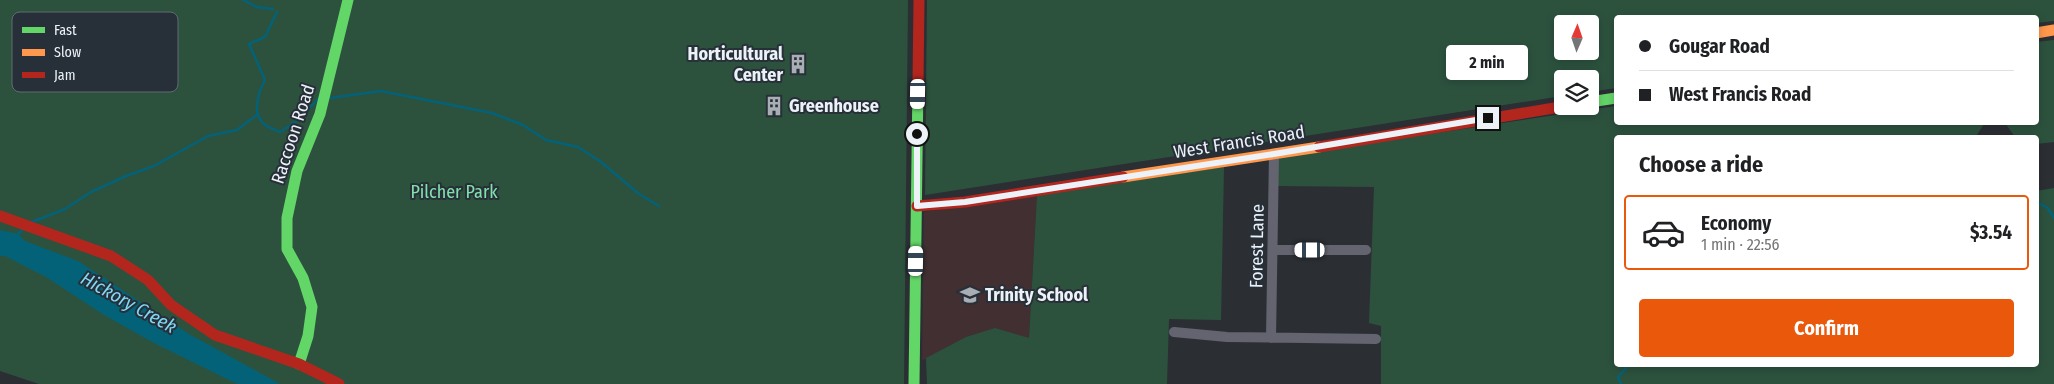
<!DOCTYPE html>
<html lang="en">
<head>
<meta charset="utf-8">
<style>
	:root { --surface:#fff; --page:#f2f2f2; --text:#202124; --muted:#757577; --line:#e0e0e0; --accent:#ea580c }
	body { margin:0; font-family:"Fira Sans Condensed",sans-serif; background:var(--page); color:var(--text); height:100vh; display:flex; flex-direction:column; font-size:19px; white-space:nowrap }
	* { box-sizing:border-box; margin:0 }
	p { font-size:16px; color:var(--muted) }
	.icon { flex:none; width:28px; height:28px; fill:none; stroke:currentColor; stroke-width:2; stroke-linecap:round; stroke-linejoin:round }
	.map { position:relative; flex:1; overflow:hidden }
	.drawer { position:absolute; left:1614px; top:135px; width:425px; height:232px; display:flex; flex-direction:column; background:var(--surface); border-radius:5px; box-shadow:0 2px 8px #0003 }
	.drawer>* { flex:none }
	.top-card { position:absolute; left:1614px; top:15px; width:425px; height:110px; border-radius:5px; box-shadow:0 2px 8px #0003; display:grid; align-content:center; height:110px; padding:0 25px; background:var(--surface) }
	.needle { width:32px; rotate:2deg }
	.tools { position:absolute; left:1554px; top:15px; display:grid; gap:10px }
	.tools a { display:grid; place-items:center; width:45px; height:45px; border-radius:5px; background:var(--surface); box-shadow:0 2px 8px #0003; font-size:25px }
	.end { position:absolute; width:22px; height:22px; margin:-11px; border:6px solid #ecf2f8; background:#111; box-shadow:0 0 0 2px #111 }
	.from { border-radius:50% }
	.bubble { position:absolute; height:35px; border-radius:5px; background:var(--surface); box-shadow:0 2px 8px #0003; font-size:16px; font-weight:700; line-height:35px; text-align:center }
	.car { position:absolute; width:15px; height:30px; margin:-15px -8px; border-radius:6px; box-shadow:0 0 4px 1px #0007; background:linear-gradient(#fff 24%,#345 0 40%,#fff 0 76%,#345 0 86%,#fff 0) }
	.top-card b { display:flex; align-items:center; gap:18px; height:48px; font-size:19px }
	.top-card b+b { border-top:1px solid var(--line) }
	.top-card i { width:12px; height:12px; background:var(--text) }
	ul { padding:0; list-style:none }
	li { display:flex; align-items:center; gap:15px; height:75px; margin:0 10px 8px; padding:0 15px; border:2px solid transparent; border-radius:5px }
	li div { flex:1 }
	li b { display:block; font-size:19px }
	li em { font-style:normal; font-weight:700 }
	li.on { border-color:var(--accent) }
	li>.icon { width:45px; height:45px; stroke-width:1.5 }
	h2 { padding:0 25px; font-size:22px; line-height:60px }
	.action { display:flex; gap:10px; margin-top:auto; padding:10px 25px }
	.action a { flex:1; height:58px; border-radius:5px; background:var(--accent); color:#fff; font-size:20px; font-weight:700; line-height:58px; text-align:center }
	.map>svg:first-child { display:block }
</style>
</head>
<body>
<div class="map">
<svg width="2054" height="384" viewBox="0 0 2054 384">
	<rect width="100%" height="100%" fill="#2b2f34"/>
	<path fill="#412f31" d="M1037,195L1029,338L922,360L924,212Z"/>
	<path fill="#2c523e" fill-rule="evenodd" d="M0,0H908L904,384H39L0,371Z
		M927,0H2054V21L2036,23V18H1616V88L1590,92V79H1562V96L925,195ZM1562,24H1590V51H1562Z
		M2054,40V142L2036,144V138L2015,137L2005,123L2036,122V42Z
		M1616,106V122L1984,124L1975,138H1616V365H2036V191L2054,188V384H1381V326L1369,323L1374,187L1278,186L1277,157Z
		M1224,167L1221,320L1169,319L1167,384H927L926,358L966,337L995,328L1029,338L1037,195Z"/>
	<path fill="#046278" d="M0,230L18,234L25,241L78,261L189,334L280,384H239L233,382L154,343L104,315L46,277L5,256H0Z"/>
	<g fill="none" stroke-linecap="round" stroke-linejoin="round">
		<path stroke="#046278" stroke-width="2.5" d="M243,0L257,7L273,9
			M277,12L265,37L249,44L265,80C258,93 251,114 265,125C269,128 276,130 280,132L298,120L319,98
			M330,98L381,91L492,113L523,125L546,140L578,147L601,162L639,194L659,206
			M2036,202L2048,208L2054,218
			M32,222L65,209L91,192L126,176L154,166L208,136L237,130L258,114
			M18,234L22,230
			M1666,365H1674
			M1621,384L1618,377L1629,365"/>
		<path stroke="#646470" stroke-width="10" d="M1273,250H1366
			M1174,332L1227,337L1376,339
			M1271,338L1274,154"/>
		<path stroke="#63d668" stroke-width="11" d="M1590,102L1616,98
			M299,364L308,336L312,307L303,278L287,249V218L297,171L320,114L348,0
			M914,384L918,83"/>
		<path stroke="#ff974d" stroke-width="11" d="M2036,33L2054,30
			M1123,177L1319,147"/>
		<path stroke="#b3261e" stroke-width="11" d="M918,83L919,0
			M1319,147L1566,106
			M917,206L965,202L1123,177
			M0,216L111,256L148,280L171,305L215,335L299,364L339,384"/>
	</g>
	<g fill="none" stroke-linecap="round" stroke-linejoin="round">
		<path stroke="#ecf2f8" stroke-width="6" d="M917,134V206L965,202L1274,154L1488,118"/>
	</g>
	<defs>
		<symbol id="building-bare" viewBox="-9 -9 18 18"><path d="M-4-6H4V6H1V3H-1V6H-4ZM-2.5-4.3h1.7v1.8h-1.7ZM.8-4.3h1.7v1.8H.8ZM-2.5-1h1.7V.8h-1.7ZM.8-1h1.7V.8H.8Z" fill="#a8aeb3" stroke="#272f38" stroke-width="2.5" paint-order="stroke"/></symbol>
		<symbol id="school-bare" viewBox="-9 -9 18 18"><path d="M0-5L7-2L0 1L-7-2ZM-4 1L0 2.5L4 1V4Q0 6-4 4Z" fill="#a8aeb3" stroke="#272f38" stroke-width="2.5" paint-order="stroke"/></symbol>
	</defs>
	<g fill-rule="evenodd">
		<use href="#building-bare" x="784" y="50" width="28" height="28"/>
		<use href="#building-bare" x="760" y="92" width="28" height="28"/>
		<use href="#school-bare" x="956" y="281" width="28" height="28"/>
	</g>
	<g text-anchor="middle" stroke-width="4" stroke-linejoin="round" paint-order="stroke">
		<g font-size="18" font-weight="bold" fill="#ecf2f8" stroke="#272f38" text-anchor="start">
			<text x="783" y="60" text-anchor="end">Horticultural<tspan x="783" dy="21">Center</tspan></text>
			<text x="789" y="112">Greenhouse</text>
			<text x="985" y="301">Trinity School</text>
		</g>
		<g font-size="18" fill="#ecf2f8" stroke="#272f38">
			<text transform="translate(293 134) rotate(-72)" y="6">Raccoon Road</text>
			<text transform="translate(1239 142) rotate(-9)" y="6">West Francis Road</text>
			<text transform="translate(1257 246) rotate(-89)" y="6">Forest Lane</text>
		</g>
		<g font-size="18" fill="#82e0ab" stroke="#272f38">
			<text x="454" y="198">Pilcher Park</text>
		</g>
		<g font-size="19" font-style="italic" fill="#80d8f5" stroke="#272f38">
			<text transform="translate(129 302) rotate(29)" y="7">Hickory Creek</text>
		</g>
	</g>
	<rect x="12" y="12" width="166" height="80" rx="8" fill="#272f38" stroke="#626a72" stroke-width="1"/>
	<rect x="22" y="27" width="23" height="6" fill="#63d668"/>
	<rect x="22" y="49" width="23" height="7" fill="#ff974d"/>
	<rect x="22" y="72" width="23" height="6" fill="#b3261e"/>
	<g font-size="14" fill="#ecf2f8">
		<text x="54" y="35">Fast</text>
		<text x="54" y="57">Slow</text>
		<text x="54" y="80">Jam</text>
	</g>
</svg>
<div class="tools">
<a><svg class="needle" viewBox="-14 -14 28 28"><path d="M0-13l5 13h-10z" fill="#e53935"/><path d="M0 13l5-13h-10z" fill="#757577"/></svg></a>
<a><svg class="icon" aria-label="layers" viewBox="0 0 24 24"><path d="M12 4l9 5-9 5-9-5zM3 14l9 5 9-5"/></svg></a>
</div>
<i class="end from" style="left:917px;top:134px"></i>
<i class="end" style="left:1488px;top:118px"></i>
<div class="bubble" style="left:1446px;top:45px;width:82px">2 min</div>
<i class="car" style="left:918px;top:94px;rotate:181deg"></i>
<i class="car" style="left:1310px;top:250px;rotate:270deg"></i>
<i class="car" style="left:916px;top:261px;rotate:1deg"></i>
<div class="top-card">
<b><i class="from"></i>Gougar Road</b>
<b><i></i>West Francis Road</b>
</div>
<section class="drawer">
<h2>Choose a ride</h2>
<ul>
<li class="on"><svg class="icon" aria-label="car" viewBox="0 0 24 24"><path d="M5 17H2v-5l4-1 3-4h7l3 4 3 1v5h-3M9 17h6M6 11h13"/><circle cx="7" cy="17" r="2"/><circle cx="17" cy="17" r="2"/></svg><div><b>Economy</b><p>1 min · 22:56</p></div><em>$3.54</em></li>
</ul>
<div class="action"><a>Confirm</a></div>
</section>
</div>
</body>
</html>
